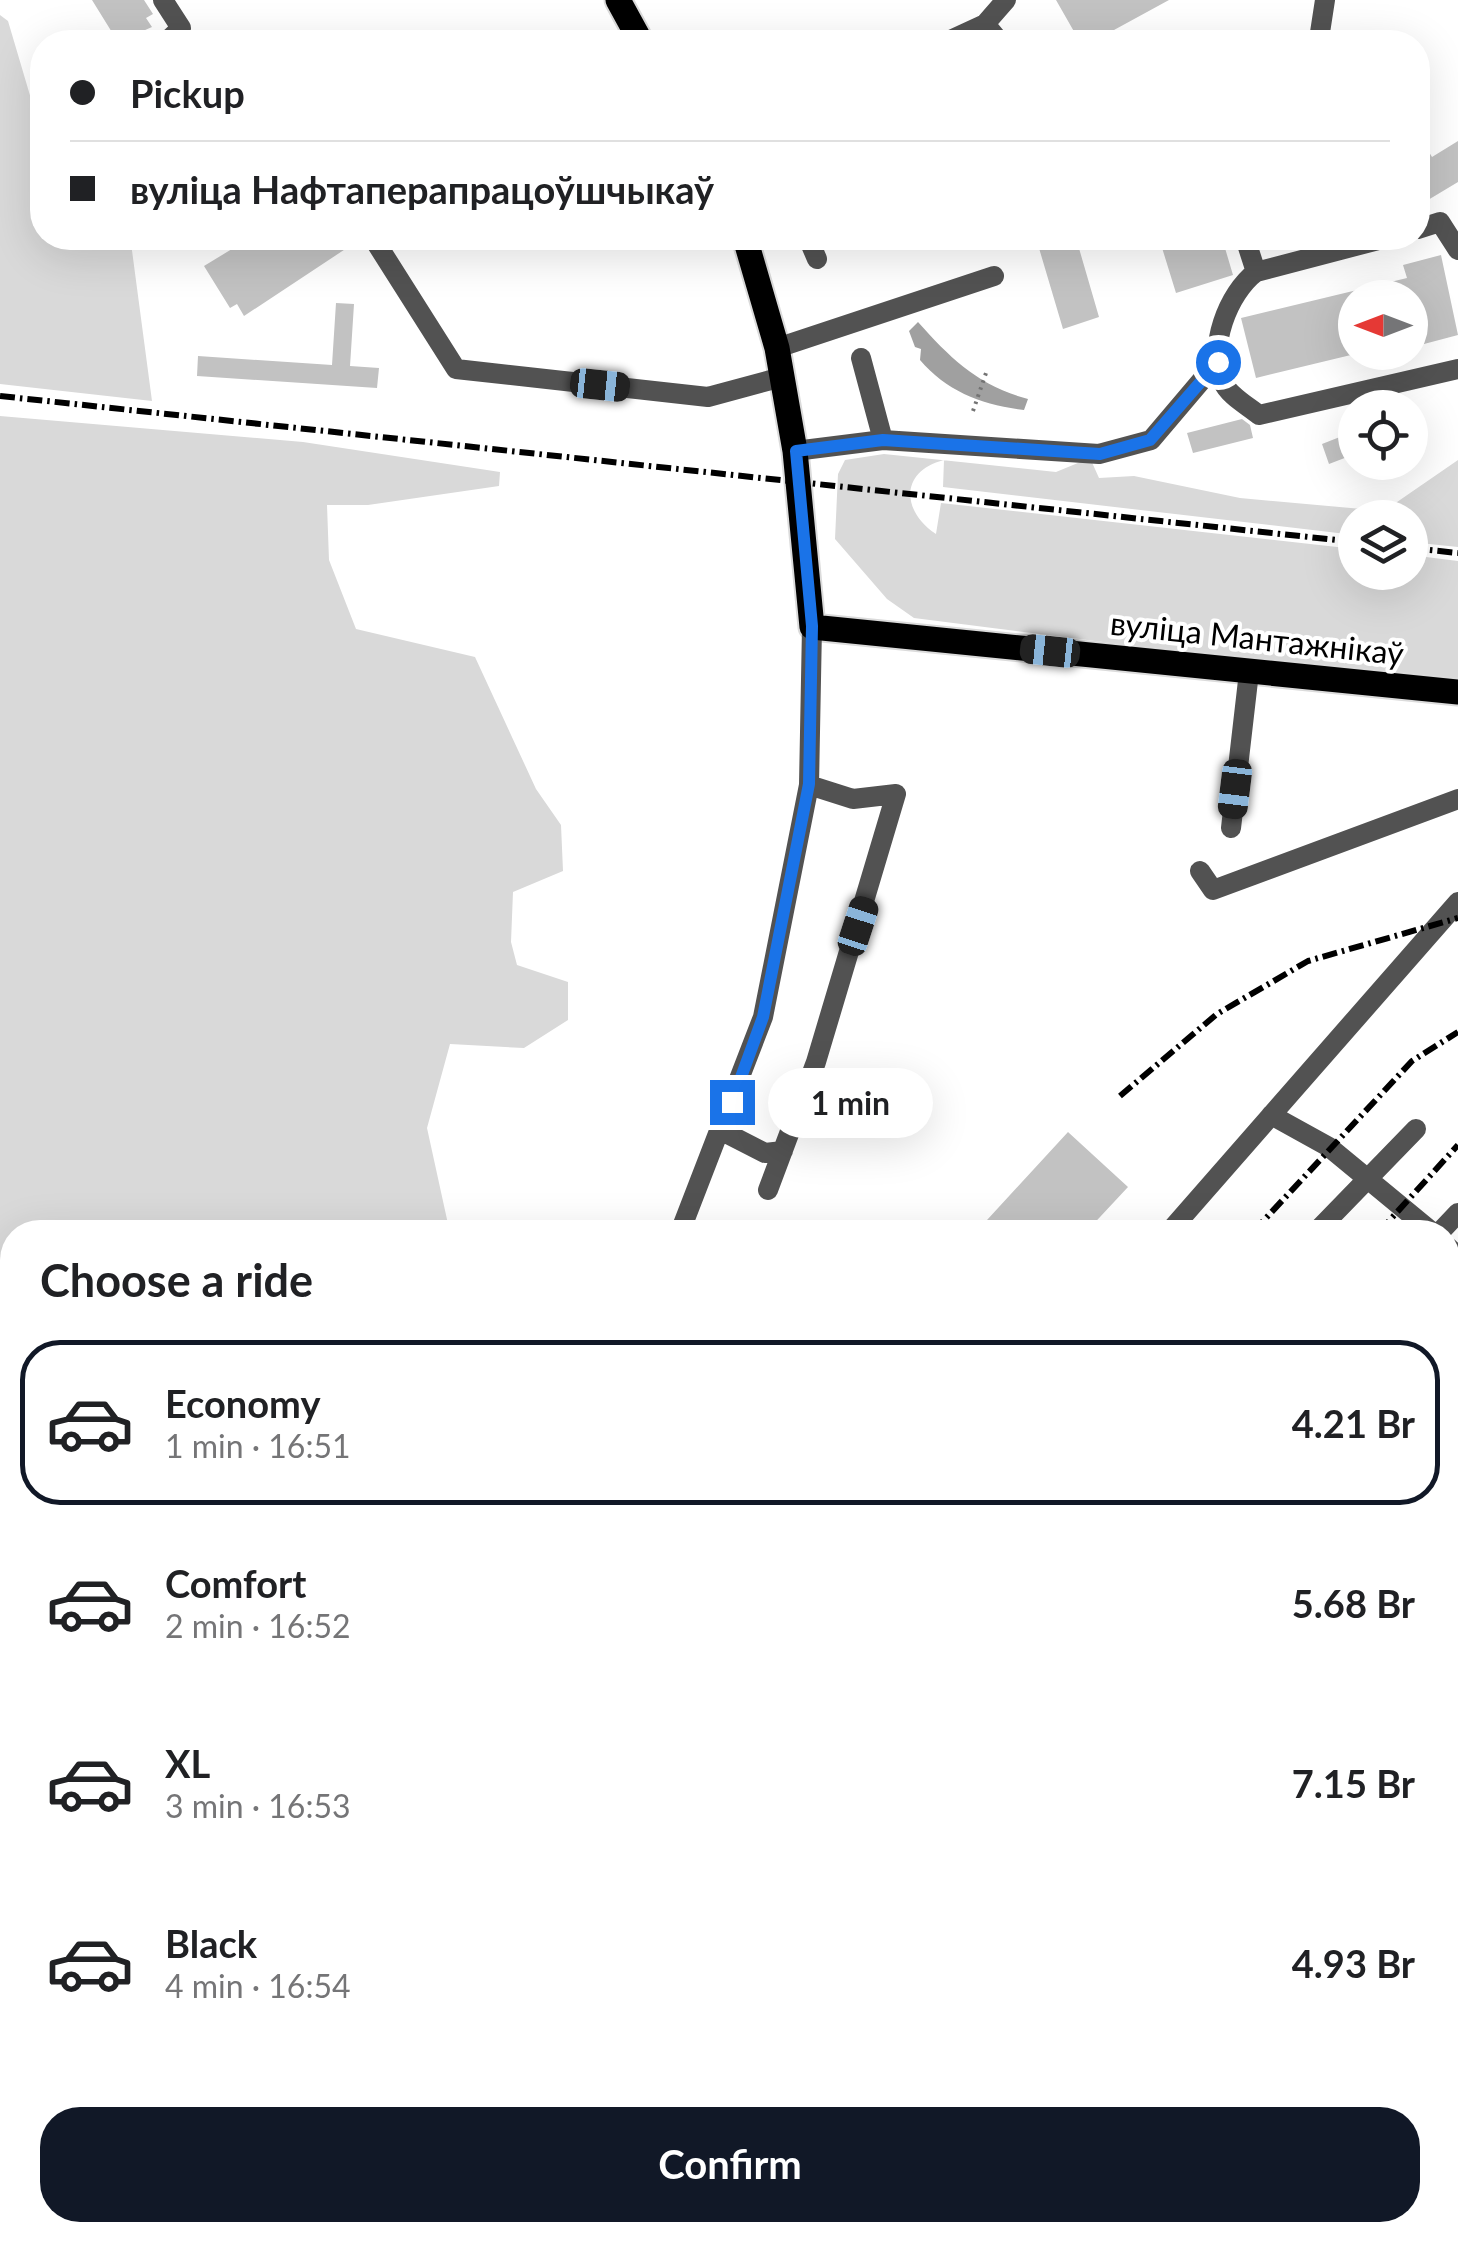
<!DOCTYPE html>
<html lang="en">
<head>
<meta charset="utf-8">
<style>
	:root { --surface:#fff; --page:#f2f2f2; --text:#202124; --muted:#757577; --line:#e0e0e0; --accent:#111827 }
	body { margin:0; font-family:Lato,sans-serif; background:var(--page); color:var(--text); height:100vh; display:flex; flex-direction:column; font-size:38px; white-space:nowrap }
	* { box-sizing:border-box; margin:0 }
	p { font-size:32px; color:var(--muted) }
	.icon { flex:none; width:55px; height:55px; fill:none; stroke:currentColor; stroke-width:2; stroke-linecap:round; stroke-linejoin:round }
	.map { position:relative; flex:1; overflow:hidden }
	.side { position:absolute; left:0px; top:1220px; width:1460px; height:1022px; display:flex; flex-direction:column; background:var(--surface); border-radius:40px 40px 0 0; box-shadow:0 10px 40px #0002 }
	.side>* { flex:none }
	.hud { position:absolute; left:30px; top:30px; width:1400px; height:220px; border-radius:40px; box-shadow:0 10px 40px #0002; display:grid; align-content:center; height:220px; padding:0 40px; background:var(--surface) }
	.needle { width:65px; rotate:270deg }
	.controls { position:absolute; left:1338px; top:280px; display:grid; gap:20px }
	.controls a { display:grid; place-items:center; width:90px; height:90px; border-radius:50%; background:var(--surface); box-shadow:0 10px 40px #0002; font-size:50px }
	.end { position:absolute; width:45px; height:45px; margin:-22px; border:12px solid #1a73e8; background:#fff; box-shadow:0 0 0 5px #fff }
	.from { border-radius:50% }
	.bubble { position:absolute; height:70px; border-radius:35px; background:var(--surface); box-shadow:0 10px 40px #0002; font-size:32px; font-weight:700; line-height:70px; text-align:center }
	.car { position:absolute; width:30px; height:60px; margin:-30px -15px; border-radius:12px; box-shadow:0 0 8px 2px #0007; background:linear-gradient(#222 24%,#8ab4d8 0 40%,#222 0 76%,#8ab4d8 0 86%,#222 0) }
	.hud b { display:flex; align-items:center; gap:35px; height:95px; font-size:38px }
	.hud b+b { border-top:2px solid var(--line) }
	.hud i { width:25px; height:25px; background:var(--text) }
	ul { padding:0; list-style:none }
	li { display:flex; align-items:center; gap:30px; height:165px; margin:0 20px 15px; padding:0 20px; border:5px solid transparent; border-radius:40px }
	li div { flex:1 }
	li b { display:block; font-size:38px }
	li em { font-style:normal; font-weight:700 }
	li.current { border-color:var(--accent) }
	li>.icon { width:90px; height:90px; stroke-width:1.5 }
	h2 { padding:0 40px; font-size:45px; line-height:120px }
	.button { display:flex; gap:20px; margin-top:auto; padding:20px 40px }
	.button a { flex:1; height:115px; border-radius:40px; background:var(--accent); color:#fff; font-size:40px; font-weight:700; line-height:115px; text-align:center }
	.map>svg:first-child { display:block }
</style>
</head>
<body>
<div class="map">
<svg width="1458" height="2241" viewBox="0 0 1458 2241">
	<rect width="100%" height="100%" fill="#fff"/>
	<path fill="#d9d9d9" d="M0,15L8,21L42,136V238H126L131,243L152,401L0,384Z
		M0,416L303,442L500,472L499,486L368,505H327L329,560L356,629L475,657L536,789L561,825L563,871L513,892L511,942L517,965L568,982V1020L524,1048L450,1044L427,1128L448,1224L436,1232H12V1762L0,1778Z
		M884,454L1056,472L1090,458L1099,478L1134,476L1240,498L1384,511L1458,460V547L1410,542V518H1355V535L943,487L944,460C900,471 901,511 936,534L941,503L1355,549V572H1410V555L1458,561V679L1182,652L914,618L887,599L835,539L838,474L845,460Z"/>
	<path fill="#a0a0a0" d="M918,322C951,359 979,386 1028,399L1024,410C983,405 947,392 920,360L921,349L915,347L909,331Z"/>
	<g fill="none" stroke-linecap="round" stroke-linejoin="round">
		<path stroke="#a0a0a0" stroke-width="6" d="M10,2241L19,2230"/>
	</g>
	<path fill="#c2c2c2" d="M92,0H144L153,14L146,18L152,27L118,42Z
		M1056,0H1169L1092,42H1080Z
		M1458,141V182L1418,206V159L1429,152L1432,157Z
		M250,238H359V240L244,316L237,304L230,308L204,266Z
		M1036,238H1076L1099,317L1063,329Z
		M1159,238H1222L1233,275L1176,293Z
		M1441,255L1458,335L1424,344L1422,338L1410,341V298H1355V354L1256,378L1241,318L1407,278L1403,265Z
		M336,303L354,304L350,366L379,368L377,388L197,376L198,356L332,365Z
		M1242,419L1250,425L1253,438L1193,453L1187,433Z
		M1350,433L1355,454L1329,464L1322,444Z
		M1068,1132L1128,1187L1086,1232H976Z"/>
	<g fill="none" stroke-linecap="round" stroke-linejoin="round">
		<defs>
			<path id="major" d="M618,0L641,42
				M745,238L777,348L795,451L812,627L1458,692"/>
		</defs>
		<use href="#major" stroke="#dbdbdb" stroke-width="29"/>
		<path stroke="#747474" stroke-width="4" stroke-dasharray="2.5 5" stroke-linecap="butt" d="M973,411L986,373
			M75,2230L89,2241"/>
		<path stroke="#525252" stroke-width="20" d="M163,0L181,28L166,42
			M985,24L1000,42
			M946,42L985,24L1006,0
			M1309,42L1319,39L1325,0
			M1418,229L1440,222L1458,250
			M373,238L456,369L708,397L782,377
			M808,238L817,259
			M1245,238L1256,272
			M1386,238L1256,272C1228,293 1207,348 1223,382C1228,395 1248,406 1259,415L1458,369
			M777,348L994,276
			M861,358L883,440
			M795,451L883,440L1099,454L1151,440L1218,361
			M1231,828L1249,672
			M1200,871L1213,890L1458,799
			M1271,1115L1329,1147L1432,1232
			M722,1131L765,1153L783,1151
			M768,1190L816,1062L896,794L853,799L809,785
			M680,1232L763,1017L809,785L812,627
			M1169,1232L1458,902
			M1316,1232L1416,1129
			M1440,1232L1458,1213
			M1448,1247L1458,1257
			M1448,1437L1458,1425
			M1448,1712L1458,1700
			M1448,2179L1458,2166
			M0,2181L12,2164
			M151,2230L164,2241
			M129,2241L135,2230
			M280,2241L290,2230
			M545,2241L555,2230
			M1004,2241L1014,2230
			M1394,2241L1403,2230"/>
		<use href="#major" stroke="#000" stroke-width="25"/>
		<path stroke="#000" stroke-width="6" stroke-dasharray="15 5 2.5 5" stroke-linecap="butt" d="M0,396L1355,542
			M1410,548L1458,553
			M1120,1096L1217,1014L1308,961L1458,918
			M1253,1232L1412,1061L1458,1032
			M1379,1232L1458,1145
			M1448,1311L1458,1299
			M1448,1480L1458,1468
			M1448,1901L1458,1889
			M629,2241L639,2230
			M1159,2241L1169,2230"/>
	</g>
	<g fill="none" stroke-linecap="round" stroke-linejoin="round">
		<path stroke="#1a73e8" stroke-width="12" d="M732,1102L763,1017L809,784L812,626L796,451L883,440L1100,454L1150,440L1218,362"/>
	</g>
	<g text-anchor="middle" stroke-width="8" stroke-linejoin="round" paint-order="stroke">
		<g font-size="32" fill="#000" stroke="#fff">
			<text transform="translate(1257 639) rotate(6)" y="11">вуліца Мантажнікаў</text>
		</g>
	</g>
</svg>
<div class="controls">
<a><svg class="needle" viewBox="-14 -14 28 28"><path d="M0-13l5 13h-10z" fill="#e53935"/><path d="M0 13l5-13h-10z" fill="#757577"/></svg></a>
<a><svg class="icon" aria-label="locate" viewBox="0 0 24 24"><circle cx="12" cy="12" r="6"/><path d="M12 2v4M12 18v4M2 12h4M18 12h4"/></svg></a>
<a><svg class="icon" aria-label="layers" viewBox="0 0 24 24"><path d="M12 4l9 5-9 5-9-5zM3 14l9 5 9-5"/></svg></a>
</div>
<i class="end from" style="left:1218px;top:362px"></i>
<i class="end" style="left:732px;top:1102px"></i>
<div class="bubble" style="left:768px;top:1068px;width:165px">1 min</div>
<i class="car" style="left:600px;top:385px;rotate:96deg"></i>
<i class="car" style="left:1050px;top:651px;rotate:276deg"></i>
<i class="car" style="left:1235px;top:789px;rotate:187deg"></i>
<i class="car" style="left:858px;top:926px;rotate:18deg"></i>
<div class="hud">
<b><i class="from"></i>Pickup</b>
<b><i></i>вуліца Нафтаперапрацоўшчыкаў</b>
</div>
<section class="side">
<h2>Choose a ride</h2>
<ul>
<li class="current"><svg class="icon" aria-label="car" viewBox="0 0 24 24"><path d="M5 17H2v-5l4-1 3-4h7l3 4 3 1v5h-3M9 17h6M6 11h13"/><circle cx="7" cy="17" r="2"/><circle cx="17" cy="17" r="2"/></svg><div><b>Economy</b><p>1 min · 16:51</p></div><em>4.21 Br</em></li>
<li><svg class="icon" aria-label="car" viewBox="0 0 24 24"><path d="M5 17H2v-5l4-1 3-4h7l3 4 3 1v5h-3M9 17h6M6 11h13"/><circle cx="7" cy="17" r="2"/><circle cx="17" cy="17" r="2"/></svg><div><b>Comfort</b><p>2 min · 16:52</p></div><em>5.68 Br</em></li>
<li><svg class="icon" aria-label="car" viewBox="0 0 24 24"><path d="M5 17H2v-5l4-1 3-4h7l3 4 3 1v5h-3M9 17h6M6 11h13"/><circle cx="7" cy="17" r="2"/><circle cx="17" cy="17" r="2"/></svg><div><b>XL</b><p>3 min · 16:53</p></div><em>7.15 Br</em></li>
<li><svg class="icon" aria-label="car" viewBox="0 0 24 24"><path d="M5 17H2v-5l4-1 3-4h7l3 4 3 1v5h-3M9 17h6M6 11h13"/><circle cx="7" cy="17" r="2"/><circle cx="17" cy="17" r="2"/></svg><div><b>Black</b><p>4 min · 16:54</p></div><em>4.93 Br</em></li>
</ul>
<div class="button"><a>Confirm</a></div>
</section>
</div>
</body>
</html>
